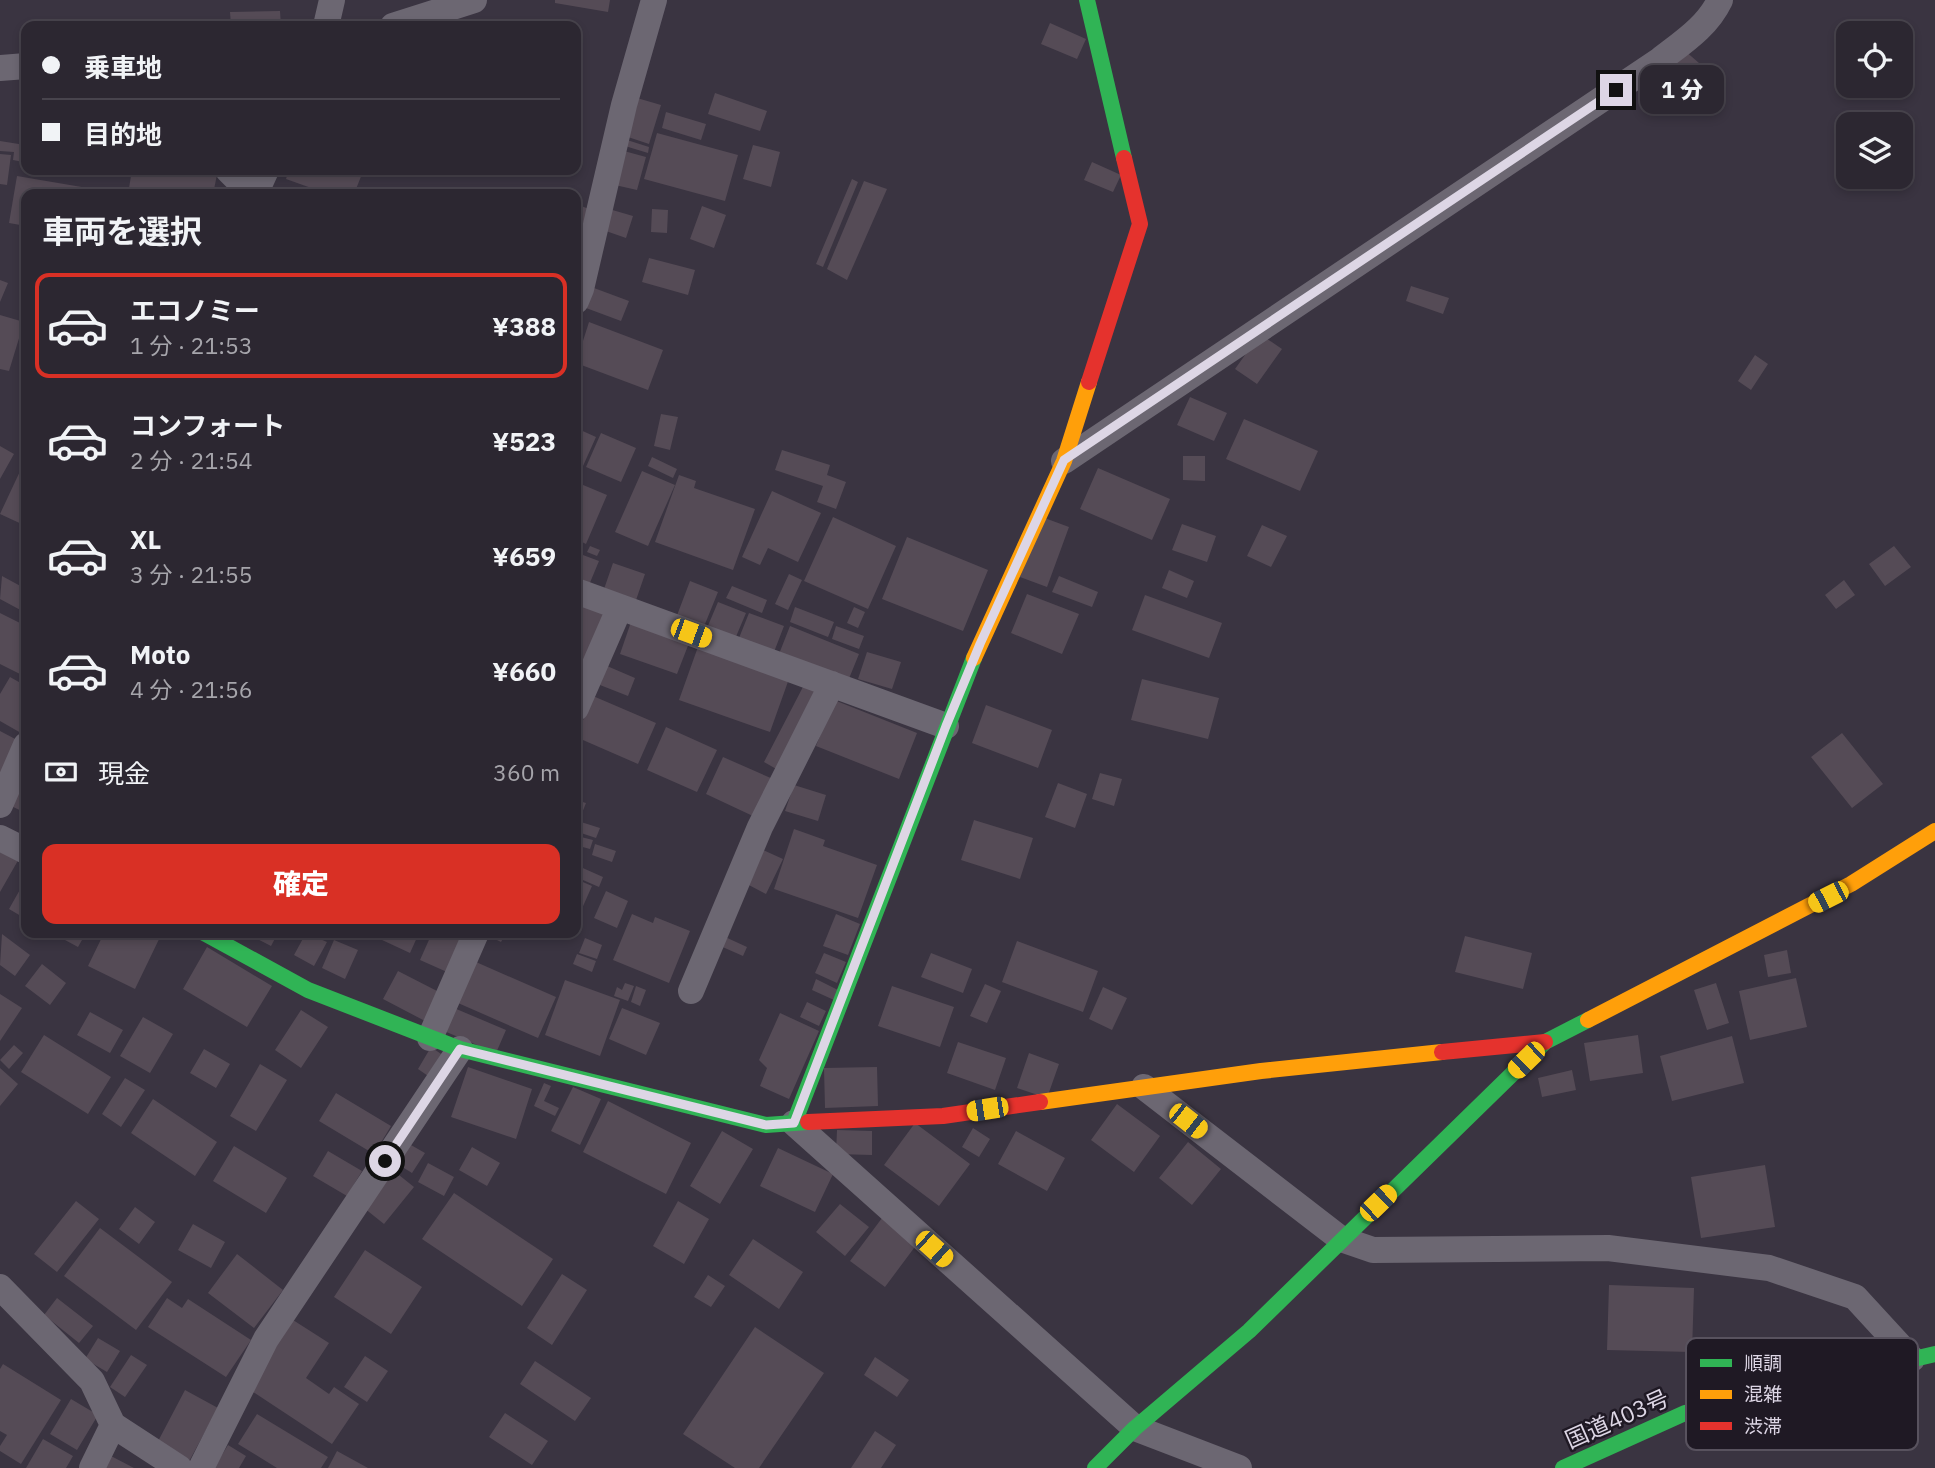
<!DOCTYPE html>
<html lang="ja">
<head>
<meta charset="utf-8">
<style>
	:root { --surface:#2c2731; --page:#342f39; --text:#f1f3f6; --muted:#a6a5ab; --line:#48444d; --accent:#d93025 }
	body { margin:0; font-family:"IBM Plex Sans","Noto Sans JP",sans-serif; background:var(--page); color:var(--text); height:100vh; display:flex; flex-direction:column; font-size:26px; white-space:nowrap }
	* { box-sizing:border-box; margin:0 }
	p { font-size:23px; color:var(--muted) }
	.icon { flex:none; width:38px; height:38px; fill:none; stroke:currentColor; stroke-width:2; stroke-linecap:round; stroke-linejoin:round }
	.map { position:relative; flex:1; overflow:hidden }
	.side { position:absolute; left:21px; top:189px; width:560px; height:749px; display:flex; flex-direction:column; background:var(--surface); border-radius:14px; box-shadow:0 4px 10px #0003,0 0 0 2px var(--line) }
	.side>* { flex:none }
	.hud { position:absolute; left:21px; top:21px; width:560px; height:154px; border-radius:14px; box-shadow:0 4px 10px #0003,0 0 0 2px var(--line); display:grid; align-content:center; height:154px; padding:0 21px; background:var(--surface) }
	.buttons { position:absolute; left:1836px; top:21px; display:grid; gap:14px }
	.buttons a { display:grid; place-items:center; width:77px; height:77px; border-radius:14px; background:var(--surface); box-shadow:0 4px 10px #0003,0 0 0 2px var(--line); font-size:35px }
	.end { position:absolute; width:32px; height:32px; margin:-16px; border:9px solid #ddd6e5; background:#111; box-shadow:0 0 0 4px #111 }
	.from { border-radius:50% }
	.bubble { position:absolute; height:49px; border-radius:14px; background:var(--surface); box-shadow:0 4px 10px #0003,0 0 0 2px var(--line); font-size:23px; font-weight:800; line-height:49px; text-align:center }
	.car { position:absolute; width:21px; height:42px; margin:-21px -10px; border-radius:9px; box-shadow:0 0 5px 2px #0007; background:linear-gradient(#f5c518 24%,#345 0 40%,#f5c518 0 76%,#345 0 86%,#f5c518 0) }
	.hud b { display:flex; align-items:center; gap:24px; height:66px; font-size:26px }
	.hud b+b { border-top:2px solid var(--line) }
	.hud i { width:18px; height:18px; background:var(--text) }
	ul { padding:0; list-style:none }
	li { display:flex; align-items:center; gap:21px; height:105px; margin:0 14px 10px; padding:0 7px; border:4px solid transparent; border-radius:14px }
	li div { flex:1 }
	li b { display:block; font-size:26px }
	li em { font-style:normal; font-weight:800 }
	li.on { border-color:var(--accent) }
	li>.icon { width:63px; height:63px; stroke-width:1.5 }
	h2 { padding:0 21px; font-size:32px; line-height:84px }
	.pay { display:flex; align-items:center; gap:18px; height:77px; padding:0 21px; font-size:26px }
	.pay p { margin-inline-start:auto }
	.cta { display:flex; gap:14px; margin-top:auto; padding:14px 21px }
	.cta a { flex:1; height:80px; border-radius:14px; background:var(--accent); color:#fff; font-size:28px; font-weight:800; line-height:80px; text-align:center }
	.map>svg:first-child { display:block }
</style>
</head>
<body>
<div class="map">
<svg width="1935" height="1468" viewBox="0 0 1935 1468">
	<rect width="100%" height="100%" fill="#3a3441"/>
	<path fill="#554b56" d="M555,0H610L608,12L555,3Z
		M280,11L281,26H231L230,12Z
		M1050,23L1086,39L1077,59L1041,44Z
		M1684,50L1699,63L1688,75L1673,62Z
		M715,93L767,111L760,131L708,114Z
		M637,98L661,105L649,144L625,136Z
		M666,112L706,124L701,140L662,128Z
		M657,133L738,155L725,201L644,179Z
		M627,140L649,147L648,153L625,146Z
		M0,141L25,145L23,162L13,160L14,152L0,151Z
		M753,145L780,152L771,187L743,179Z
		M624,151L646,157L637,190L615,185Z
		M0,154L11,155L7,185L0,184Z
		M1092,162L1121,175L1113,192L1084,180Z
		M132,170H218L213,194H128Z
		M289,170H351L362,174L354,194H328L286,179Z
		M17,176L111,192V194H26V226L9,223Z
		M852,179L858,182L823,267L816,264Z
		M864,181L887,189L847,280L827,269Z
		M576,204L589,209L581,229L576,227Z
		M702,206L726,215L714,248L690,239Z
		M609,209L633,216L626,238L603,230Z
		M652,209L668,210L667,233L651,232Z
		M649,258L695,270L688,295L642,282Z
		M0,280L8,283L0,302Z
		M1411,286L1449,298L1443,314L1406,301Z
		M594,288L629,301L621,321L586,308Z
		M0,315L24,322L9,371L0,369Z
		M589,322L663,350L648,390L576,363Z
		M1260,334L1282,349L1257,384L1235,369Z
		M1755,355L1768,364L1751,390L1738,381Z
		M26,370V388L20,385Z
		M1190,397L1227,413L1214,441L1177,425Z
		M661,414L678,417L670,450L654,446Z
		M1244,419L1318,451L1300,491L1226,459Z
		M576,428L596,437L583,466L576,463Z
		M601,433L636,448L621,482L586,467Z
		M0,446L14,454L0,479Z
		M782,450L830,465L827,475L846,482L836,509L817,502L823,486L775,470Z
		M1183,456H1205V481L1183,480Z
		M652,457L677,469L673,478L648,466Z
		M22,467L26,470V526L0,514Z
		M1098,468L1170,499L1152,540L1080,509Z
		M642,471L675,485L648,546L615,532Z
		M679,475L696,481L694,488L755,509L733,570L655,542Z
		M576,482L607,495L586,544L576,539Z
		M772,491L821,513L798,562L768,548L760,565L742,557Z
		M833,517L896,546L868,609L804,581Z
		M1042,517L1069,527L1047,587L1020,577Z
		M1182,524L1216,536L1207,562L1172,550Z
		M1262,525L1287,536L1271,567L1247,556Z
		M907,537L988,570L963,631L882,599Z
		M590,546L600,550L597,556L587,552Z
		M1894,546L1911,567L1885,586L1869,564Z
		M583,555L599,561L589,585L576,580V573Z
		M613,563L645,574L635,603L603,592Z
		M1169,570L1194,581L1187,598L1162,588Z
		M789,574L802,580L788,610L775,604Z
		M2,576L26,589V613L0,599Z
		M1059,576L1098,592L1092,607L1052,592Z
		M1844,580L1855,595L1836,609L1825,595Z
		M690,581L718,592L703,629L676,618Z
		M732,586L767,600L762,613L726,598Z
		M1027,594L1079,614L1062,654L1011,633Z
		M1145,595L1222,623L1209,658L1132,630Z
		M576,599L609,613L586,665L576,661Z
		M718,602L746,613L735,639L707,628Z
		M795,607L834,622L828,637L790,622Z
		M854,607L865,612L858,628L847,623Z
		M0,613L26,626V677L0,664Z
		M749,613L784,626L774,652L739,638Z
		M631,622L689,643L677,674L620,654Z
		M790,626L859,654L848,681L779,654Z
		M836,626L864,636L859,649L832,639Z
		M699,644L790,676L770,732L679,700Z
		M867,652L901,662L892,689L858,679Z
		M607,666L635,678L628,696L600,685Z
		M10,677L26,686L24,707L26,724L21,733L0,721V694Z
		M1142,679L1219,698L1208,739L1131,720Z
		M805,683L819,690L778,770L764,762Z
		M593,696L656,723L638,764L576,737Z
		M834,700L917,733L899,779L816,746Z
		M986,705L1052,730L1038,768L972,743Z
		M666,727L717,750L697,792L647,770Z
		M0,731L21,742L0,779Z
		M1842,733L1883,784L1852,808L1811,757Z
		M723,757L773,779L755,817L706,794Z
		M1100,773L1122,779L1114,806L1092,799Z
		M26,777V813L11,806Z
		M1058,783L1087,794L1075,828L1045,817Z
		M794,785L826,795L818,821L785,811Z
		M576,800L586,803L576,828Z
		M974,820L1033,838L1020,879L961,860Z
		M581,822L600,828L596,838L578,832Z
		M794,829L825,840L823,846L877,865L858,918L774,889Z
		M581,837L593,840L590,849L579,846Z
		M595,844L616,851L612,862L592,855Z
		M0,846L20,857L0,892Z
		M761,849L783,859L766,894L745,883Z
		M576,865L603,877L599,887L576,877Z
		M26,879V919L9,909Z
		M576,879L592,886L576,922Z
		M606,891L628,901L617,928L594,918Z
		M632,914L653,923L655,917L690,931L669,983L613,960Z
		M836,914L860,924L848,955L823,946Z
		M52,933H86L78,947Z
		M104,933H162L135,989L88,966Z
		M246,933H278L271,946Z
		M306,933L327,942L314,966L294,955Z
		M367,933H419L410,953Z
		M432,933H465L447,972L420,960Z
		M483,933H506L501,942Z
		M2,934L30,955L15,976L0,965Z
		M723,936L747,947L743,956L718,945Z
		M1465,936L1532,953L1523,989L1455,972Z
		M585,938L602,945L597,959L579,953Z
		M334,940L358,950L345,979L322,968Z
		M1017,941L1098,971L1083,1012L1002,982Z
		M207,947L272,986L247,1027L183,989Z
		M1787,950L1791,973L1768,977L1764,955Z
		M824,953L846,962L837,983L815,973Z
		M931,953L972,969L963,993L921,977Z
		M577,954L596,961L592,972L573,964Z
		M476,962L556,997L538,1038L458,1003Z
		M42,964L66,983L50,1005L25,986Z
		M398,971L439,992L425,1021L383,999Z
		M1796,978L1807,1027L1750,1040L1739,991Z
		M816,979L838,990L834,1000L812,990Z
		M565,980L620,1000L600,1056L545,1035Z
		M625,983L634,986L628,1001L614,996L617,987L622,990Z
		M1716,983L1729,1023L1707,1030L1694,990Z
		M985,984L1001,991L987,1023L970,1016Z
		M636,986L646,990L640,1006L631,1002Z
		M892,986L954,1007L940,1047L878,1026Z
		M1103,987L1127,998L1112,1030L1089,1019Z
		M0,994L22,1008L0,1041Z
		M807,1002L826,1011L819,1026L800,1017Z
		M454,1008L506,1030L496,1053L444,1031Z
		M622,1008L660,1023L646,1055L609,1039Z
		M301,1010L328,1027L301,1068L275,1050Z
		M90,1012L123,1030L110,1053L77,1035Z
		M780,1013L819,1031L789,1099L760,1086L767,1068L759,1060Z
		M143,1017L173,1034L150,1073L120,1056Z
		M44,1035L111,1077L88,1114L21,1072Z
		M1638,1035L1643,1073L1590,1081L1584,1043Z
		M1732,1036L1744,1083L1672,1101L1660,1056Z
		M958,1042L1006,1058L995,1090L947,1073Z
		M14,1045L23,1053L9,1069L0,1060Z
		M431,1047L444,1056L431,1078L418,1069Z
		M204,1049L230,1064L216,1088L190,1073Z
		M1029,1053L1059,1064L1047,1098L1017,1088Z
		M260,1064L287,1080L256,1131L230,1116Z
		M468,1067L532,1089L516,1139L451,1117Z
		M877,1067L878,1106L825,1108L824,1068Z
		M0,1068L18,1084L0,1106Z
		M1572,1070L1576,1090L1542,1097L1538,1078Z
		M125,1078L145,1090L121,1127L102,1114Z
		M544,1083L551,1086L544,1101L559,1108L555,1116L534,1106Z
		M573,1087L601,1099L580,1145L551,1131Z
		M336,1093L391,1126L374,1154L319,1121Z
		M153,1099L217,1142L195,1176L131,1133Z
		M608,1101L691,1143L666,1194L583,1152Z
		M1117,1104L1160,1136L1134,1172L1091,1140Z
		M915,1123L970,1164L939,1206L884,1165Z
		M973,1128L990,1139L979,1157L962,1147Z
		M837,1130L872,1131V1155L836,1154Z
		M722,1131L753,1149L720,1204L690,1186Z
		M1016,1131L1065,1158L1047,1191L998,1164Z
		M404,1141L425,1153L412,1173L391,1160Z
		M1188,1142L1221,1169L1192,1205L1159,1178Z
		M234,1146L287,1178L266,1213L213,1181Z
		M472,1147L500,1163L487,1186L459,1170Z
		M778,1148L833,1174L815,1212L760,1186Z
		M328,1151L362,1171L347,1196L313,1176Z
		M428,1163L454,1177L444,1196L418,1182Z
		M1765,1165L1775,1227L1701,1238L1691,1177Z
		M394,1171L414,1187L384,1224L364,1208Z
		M454,1193L553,1259L522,1306L422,1239Z
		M76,1201L99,1219L57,1272L34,1254Z
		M678,1201L709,1219L684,1264L653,1246Z
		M840,1204L869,1227L845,1256L816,1232Z
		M135,1207L155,1222L139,1244L119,1229Z
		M882,1218L917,1244L885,1287L850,1261Z
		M193,1224L225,1242L211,1268L178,1250Z
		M100,1228L172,1282L136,1330L64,1276Z
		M753,1239L803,1272L779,1309L729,1275Z
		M365,1250L422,1287L391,1334L334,1297Z
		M237,1254L283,1290L254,1328L208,1293Z
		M562,1274L587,1290L552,1345L527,1328Z
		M708,1275L725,1286L711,1307L694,1297Z
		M1609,1285L1694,1288L1692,1352L1607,1350Z
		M57,1298L93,1326L79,1343L44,1315Z
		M167,1298L182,1308L188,1299L251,1340L226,1377L148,1327Z
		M293,1320L329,1343L306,1378L329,1394L334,1387L359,1404L332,1444L247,1388Z
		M755,1327L824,1373L759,1468H735L683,1434Z
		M98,1338L120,1351L107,1372L85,1359Z
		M131,1355L147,1365L125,1397L110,1387Z
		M365,1356L388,1371L367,1402L344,1387Z
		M875,1357L909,1380L897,1397L864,1375Z
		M535,1361L591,1398L575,1421L520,1384Z
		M3,1364L61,1400L21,1464L0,1451V1446L7,1435L0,1431V1369Z
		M185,1390L218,1408L187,1465L155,1447Z
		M71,1399L98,1415L77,1450L50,1434Z
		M505,1413L548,1441L532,1465L489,1437Z
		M257,1414L328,1457L321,1468H277L238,1444Z
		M875,1431L896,1445L881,1468H851Z
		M43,1439L73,1456L66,1468H26Z
		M228,1445L246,1456L239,1468H214Z
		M337,1451L368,1468H328Z
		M111,1456L134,1468H105Z"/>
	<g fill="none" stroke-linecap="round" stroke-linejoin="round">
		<path stroke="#6c6772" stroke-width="26" d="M326,26L332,0
			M393,26L474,0
			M0,68L26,66
			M228,170L252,194
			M255,194L266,170
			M576,301L581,289L624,105L654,0
			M1064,461L1660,60C1683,42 1707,27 1720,0
			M576,591L946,726
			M576,708L620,607
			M0,805L26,745
			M0,838L26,851
			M691,991L760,827L832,684
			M430,1038L476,933
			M1144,1087L1341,1239L1373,1250L1608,1248L1769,1268L1855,1297L1912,1359
			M794,1123L1135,1428L1239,1468
			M0,1287L92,1381L113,1425L92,1468
			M113,1425L179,1468
			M201,1468L266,1339L460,1049"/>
		<path stroke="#30b455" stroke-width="16" d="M1087,0L1124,158
			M204,933L308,990L460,1049L766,1125L808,1122
			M794,1123L974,658
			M1095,1468L1135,1428L1249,1331L1545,1042L1588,1020
			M1563,1468L1685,1413L1935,1354"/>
		<path stroke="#ff9f0a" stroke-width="16" d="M974,658L1064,461L1089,382
			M1588,1020L1851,884L1935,831
			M1040,1102L1261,1071L1442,1052"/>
		<path stroke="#e5322d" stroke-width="16" d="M1089,382L1140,224L1124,158
			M1442,1052L1545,1042
			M808,1122L943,1116L1040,1102"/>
	</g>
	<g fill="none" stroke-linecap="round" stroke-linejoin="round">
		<path stroke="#ddd6e5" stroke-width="9" d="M385,1161L460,1049L766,1125L794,1123L946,726L980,644L1064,460L1616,90"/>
	</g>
	<g text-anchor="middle" stroke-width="5" stroke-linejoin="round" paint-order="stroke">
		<g font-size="23" fill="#ddd6e5" stroke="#1f1924">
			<text transform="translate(1617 1419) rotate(-24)" y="8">国道403号</text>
		</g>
	</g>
	<rect x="1686" y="1338" width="232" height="112" rx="10" fill="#1f1924" stroke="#58525e" stroke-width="2"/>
	<rect x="1700" y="1359" width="32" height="8" fill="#30b455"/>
	<rect x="1700" y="1390" width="32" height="9" fill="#ff9f0a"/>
	<rect x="1700" y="1422" width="32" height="8" fill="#e5322d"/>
	<g font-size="19" fill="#ddd6e5">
		<text x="1744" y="1370">順調</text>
		<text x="1744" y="1401">混雑</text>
		<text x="1744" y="1433">渋滞</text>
	</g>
</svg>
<div class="buttons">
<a><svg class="icon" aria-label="locate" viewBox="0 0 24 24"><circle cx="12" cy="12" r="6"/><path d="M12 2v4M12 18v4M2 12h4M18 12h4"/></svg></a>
<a><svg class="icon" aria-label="layers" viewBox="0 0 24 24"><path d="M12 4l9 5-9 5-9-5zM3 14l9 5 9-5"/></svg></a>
</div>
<i class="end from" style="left:385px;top:1161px"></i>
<i class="end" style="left:1616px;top:90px"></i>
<div class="bubble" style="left:1640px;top:65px;width:84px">1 分</div>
<i class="car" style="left:691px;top:633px;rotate:110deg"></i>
<i class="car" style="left:1828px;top:897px;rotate:243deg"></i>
<i class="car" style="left:1526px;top:1060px;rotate:226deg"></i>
<i class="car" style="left:987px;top:1109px;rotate:261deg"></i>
<i class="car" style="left:1188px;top:1121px;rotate:128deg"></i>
<i class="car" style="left:1378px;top:1203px;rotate:46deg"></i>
<i class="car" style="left:934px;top:1249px;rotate:132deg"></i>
<div class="hud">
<b><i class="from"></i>乗車地</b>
<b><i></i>目的地</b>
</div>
<section class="side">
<h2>車両を選択</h2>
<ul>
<li class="on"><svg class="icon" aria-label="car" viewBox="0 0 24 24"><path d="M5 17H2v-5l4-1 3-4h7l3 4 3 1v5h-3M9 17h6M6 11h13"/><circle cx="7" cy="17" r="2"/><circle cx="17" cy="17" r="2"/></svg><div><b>エコノミー</b><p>1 分 · 21:53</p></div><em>¥388</em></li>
<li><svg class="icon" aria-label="car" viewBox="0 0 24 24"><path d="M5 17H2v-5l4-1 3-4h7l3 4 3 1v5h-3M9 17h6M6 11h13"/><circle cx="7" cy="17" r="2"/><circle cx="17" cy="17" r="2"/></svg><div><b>コンフォート</b><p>2 分 · 21:54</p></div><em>¥523</em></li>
<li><svg class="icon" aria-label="car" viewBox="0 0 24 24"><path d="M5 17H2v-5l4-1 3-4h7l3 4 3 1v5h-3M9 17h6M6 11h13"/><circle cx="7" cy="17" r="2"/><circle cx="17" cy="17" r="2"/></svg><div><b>XL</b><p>3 分 · 21:55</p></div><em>¥659</em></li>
<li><svg class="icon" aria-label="car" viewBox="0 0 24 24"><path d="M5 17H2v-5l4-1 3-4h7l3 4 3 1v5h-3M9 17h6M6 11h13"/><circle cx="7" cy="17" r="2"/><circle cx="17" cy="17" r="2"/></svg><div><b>Moto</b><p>4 分 · 21:56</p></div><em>¥660</em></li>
</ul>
<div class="pay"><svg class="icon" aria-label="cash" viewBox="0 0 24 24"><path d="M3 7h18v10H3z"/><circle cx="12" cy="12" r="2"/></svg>現金<p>360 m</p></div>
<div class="cta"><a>確定</a></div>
</section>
</div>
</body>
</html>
